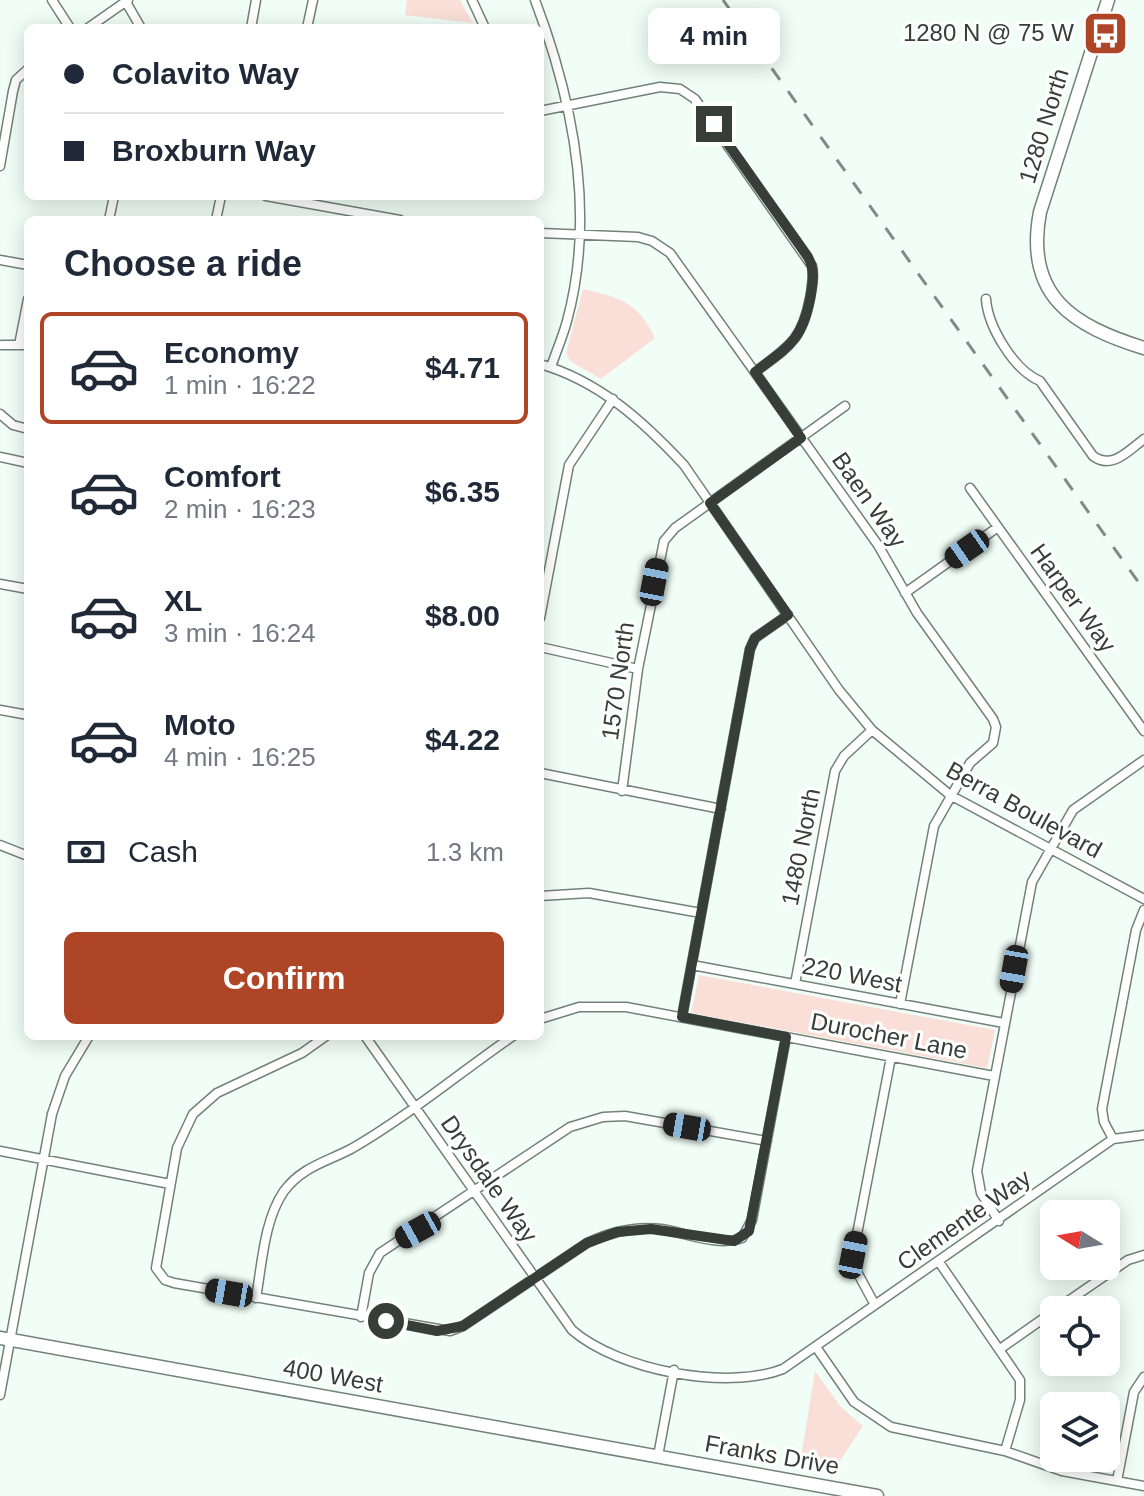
<!DOCTYPE html>
<html lang="en">
<head>
<meta charset="utf-8">
<style>
	:root { --surface:#fff; --page:#f2f2f3; --text:#1f2937; --muted:#747a83; --line:#e0e1e3; --accent:#ad4526 }
	body { margin:0; font-family:Arial,sans-serif; background:var(--page); color:var(--text); height:100vh; display:flex; flex-direction:column; font-size:30px; white-space:nowrap }
	* { box-sizing:border-box; margin:0 }
	p { font-size:26px; color:var(--muted) }
	.icon { flex:none; width:44px; height:44px; fill:none; stroke:currentColor; stroke-width:2; stroke-linecap:round; stroke-linejoin:round }
	.map { position:relative; flex:1; overflow:hidden }
	.side { position:absolute; left:24px; top:216px; width:520px; height:824px; display:flex; flex-direction:column; background:var(--surface); border-radius:12px; box-shadow:0 4px 20px #0003 }
	.side>* { flex:none }
	.guide { position:absolute; left:24px; top:24px; width:520px; height:176px; border-radius:12px; box-shadow:0 4px 20px #0003; display:grid; align-content:center; height:176px; padding:0 40px; background:var(--surface) }
	.needle { width:52px; rotate:281deg }
	.tools { position:absolute; left:1040px; top:1200px; display:grid; gap:16px }
	.tools a { display:grid; place-items:center; width:80px; height:80px; border-radius:12px; background:var(--surface); box-shadow:0 4px 20px #0003; font-size:40px }
	.end { position:absolute; width:36px; height:36px; margin:-18px; border:10px solid #373e3a; background:#fff; box-shadow:0 0 0 4px #fff }
	.from { border-radius:50% }
	.bubble { position:absolute; height:56px; border-radius:12px; background:var(--surface); box-shadow:0 4px 20px #0003; font-size:26px; font-weight:600; line-height:56px; text-align:center }
	.car { position:absolute; width:24px; height:48px; margin:-24px -12px; border-radius:10px; box-shadow:0 0 6px 2px #0007; background:linear-gradient(#222 24%,#8ab4d8 0 40%,#222 0 76%,#8ab4d8 0 86%,#222 0) }
	.guide b { display:flex; align-items:center; gap:28px; height:76px; font-size:30px }
	.guide b+b { border-top:2px solid var(--line) }
	.guide i { width:20px; height:20px; background:var(--text) }
	ul { padding:0; list-style:none }
	li { display:flex; align-items:center; gap:24px; height:112px; margin:0 16px 12px; padding:0 24px; border:4px solid transparent; border-radius:12px }
	li div { flex:1 }
	li b { display:block; font-size:30px }
	li em { font-style:normal; font-weight:600 }
	li.active { border-color:var(--accent) }
	li>.icon { width:72px; height:72px; stroke-width:1.5 }
	h2 { padding:0 40px; font-size:36px; line-height:96px }
	.pay { display:flex; align-items:center; gap:20px; height:88px; padding:0 40px; font-size:30px }
	.pay p { margin-inline-start:auto }
	.primary-button { display:flex; gap:16px; margin-top:auto; padding:16px 40px }
	.primary-button a { flex:1; height:92px; border-radius:12px; background:var(--accent); color:#fff; font-size:32px; font-weight:600; line-height:92px; text-align:center }
	.map>svg:first-child { display:block }
</style>
</head>
<body>
<div class="map">
<svg width="1144" height="1496" viewBox="0 0 1144 1496">
	<rect width="100%" height="100%" fill="#f1fef7"/>
	<path fill="#f9dfd7" d="M407,0H460L473,23L405,15Z
		M583,289C619,297 638,302 655,338L601,379L570,361L566,353Z
		M699,975L995,1030L987,1068L691,1013Z
		M815,1371L841,1407L863,1426L834,1470L800,1464Z"/>
	<g fill="none" stroke-linecap="round" stroke-linejoin="round">
		<defs>
			<path id="street" d="M52,0L70,28
				M472,0L485,28
				M535,0C573,100 596,214 567,321C563,336 556,352 551,367
				M126,2L141,28
				M88,28L128,0
				M251,28L256,0
				M307,28L313,0
				M540,111L660,87L680,89L695,99L812,266C814,277 812,287 810,298C802,341 788,347 755,372
				M0,166L13,91L16,80L28,69
				M266,196L400,220
				M109,220L114,196
				M216,220L221,196
				M540,233L638,237L652,241L670,253L878,545L917,613L993,719L996,727L993,743L970,763L934,826L900,1004
				M0,260L28,265
				M986,299C988,327 1014,370 1040,381L1093,456C1112,470 1128,451 1144,439
				M2,345H28
				M19,345L28,299
				M540,364C599,381 643,421 684,465L839,690L872,730L950,795L1144,899
				M0,414L13,425L28,429
				M0,457L28,463
				M970,488L1144,731
				M0,584L28,589
				M905,593L998,527
				M540,618L569,465L613,399
				M540,647L638,669
				M0,710L28,715
				M540,773L721,809
				M622,791L638,669L664,541L675,528L845,406
				M0,845L28,856
				M540,896L589,893L701,913
				M692,965L1004,1023
				M795,984L835,771L844,756L872,730
				M682,1017L750,649L755,638L788,615
				M540,1019L579,1007H626L994,1076
				M326,1036L302,1053L217,1093L193,1114L177,1148L156,1268L165,1280L174,1283L450,1331L463,1326L587,1243C610,1232 635,1226 661,1229C686,1233 719,1247 742,1238L752,1220L786,1037
				M365,1036L572,1330C618,1370 726,1391 783,1369L1113,1139L1144,1135
				M1113,1139L1104,1122L1102,1109L1136,930L1144,910
				M0,1151L170,1184
				M999,1221L981,1193L977,1171L1032,882L1073,810L1144,760
				M939,1262L1020,1380V1400L1005,1451
				M256,1298C262,1264 264,1220 284,1191C302,1167 326,1162 351,1149C404,1119 462,1071 513,1036
				M875,1305L856,1270L853,1255L891,1057
				M1055,1310L1128,1260L1144,1255
				M361,1317L369,1273L380,1253L570,1127L603,1117L625,1116L767,1141
				M816,1347L854,1402L891,1427L1005,1451L1062,1471L1144,1486
				M1000,1349L1054,1311
				M0,1395L52,1114L65,1076L89,1036
				M658,1456L674,1370
				M1117,1481L1134,1392L1144,1377"/>
			<path id="secondary" d="M1108,0L1040,212C1024,296 1073,326 1144,348
				M0,1338L877,1496"/>
		</defs>
		<use href="#street" stroke="#728179" stroke-width="11"/>
		<use href="#secondary" stroke="#728179" stroke-width="15"/>
		<use href="#street" stroke="#fff" stroke-width="8"/>
		<use href="#secondary" stroke="#fff" stroke-width="12"/>
		<path stroke="#818b85" stroke-width="3" stroke-dasharray="14 14" stroke-linecap="butt" d="M723,0L1144,590"/>
	</g>
	<g fill="none" stroke-linecap="round" stroke-linejoin="round">
		<path stroke="#373e3a" stroke-width="10" d="M386,1321L437,1331L463,1326L587,1243L617,1232L651,1229L734,1241L749,1231L786,1037L682,1017L750,649L755,638L788,615L710,503L801,438L755,372C791,345 803,339 811,294C813,280 815,270 808,257L714,124"/>
	</g>
	<defs>
		<symbol id="bus-square" viewBox="-11 -11 22 22"><rect x="-9" y="-9" width="18" height="18" rx="4" fill="#ad4526" stroke="#fff"/><path d="M-5-6H5V4H4V6H2V4H-2V6H-4V4H-5ZM-3.5-4V0h7V-4ZM-3.5 1.2v1.5H-2V1.2ZM2 1.2v1.5H3.5V1.2Z" fill="#fff"/></symbol>
	</defs>
	<g fill-rule="evenodd">
		<use href="#bus-square" x="1080" y="8" width="51" height="51"/>
	</g>
	<g text-anchor="middle" stroke-width="6" stroke-linejoin="round" paint-order="stroke">
		<g font-size="24" fill="#373e3a" stroke="#fff" text-anchor="end">
			<text x="1074" y="41">1280 N @ 75 W</text>
		</g>
		<g font-size="24" fill="#373e3a" stroke="#fff">
			<text transform="translate(1044 126) rotate(-73)" y="8">1280 North</text>
			<text transform="translate(869 500) rotate(55)" y="8">Baen Way</text>
			<text transform="translate(1073 598) rotate(54)" y="8">Harper Way</text>
			<text transform="translate(618 681) rotate(-82)" y="8">1570 North</text>
			<text transform="translate(1024 810) rotate(29)" y="8">Berra Boulevard</text>
			<text transform="translate(801 847) rotate(-79)" y="8">1480 North</text>
			<text transform="translate(852 975) rotate(11)" y="8">220 West</text>
			<text transform="translate(889 1036) rotate(11)" y="8">Durocher Lane</text>
			<text transform="translate(489 1179) rotate(55)" y="8">Drysdale Way</text>
			<text transform="translate(964 1220) rotate(-35)" y="8">Clemente Way</text>
			<text transform="translate(333 1376) rotate(10)" y="8">400 West</text>
			<text transform="translate(772 1455) rotate(10)" y="8">Franks Drive</text>
		</g>
	</g>
</svg>
<div class="tools">
<a><svg class="needle" viewBox="-14 -14 28 28"><path d="M0-13l5 13h-10z" fill="#e53935"/><path d="M0 13l5-13h-10z" fill="#747a83"/></svg></a>
<a><svg class="icon" aria-label="locate" viewBox="0 0 24 24"><circle cx="12" cy="12" r="6"/><path d="M12 2v4M12 18v4M2 12h4M18 12h4"/></svg></a>
<a><svg class="icon" aria-label="layers" viewBox="0 0 24 24"><path d="M12 4l9 5-9 5-9-5zM3 14l9 5 9-5"/></svg></a>
</div>
<i class="end from" style="left:386px;top:1321px"></i>
<i class="end" style="left:714px;top:124px"></i>
<div class="bubble" style="left:648px;top:8px;width:132px">4 min</div>
<i class="car" style="left:967px;top:549px;rotate:235deg"></i>
<i class="car" style="left:654px;top:582px;rotate:11deg"></i>
<i class="car" style="left:1014px;top:969px;rotate:190deg"></i>
<i class="car" style="left:687px;top:1127px;rotate:280deg"></i>
<i class="car" style="left:418px;top:1230px;rotate:241deg"></i>
<i class="car" style="left:853px;top:1255px;rotate:11deg"></i>
<i class="car" style="left:229px;top:1293px;rotate:280deg"></i>
<div class="guide">
<b><i class="from"></i>Colavito Way</b>
<b><i></i>Broxburn Way</b>
</div>
<section class="side">
<h2>Choose a ride</h2>
<ul>
<li class="active"><svg class="icon" aria-label="car" viewBox="0 0 24 24"><path d="M5 17H2v-5l4-1 3-4h7l3 4 3 1v5h-3M9 17h6M6 11h13"/><circle cx="7" cy="17" r="2"/><circle cx="17" cy="17" r="2"/></svg><div><b>Economy</b><p>1 min · 16:22</p></div><em>$4.71</em></li>
<li><svg class="icon" aria-label="car" viewBox="0 0 24 24"><path d="M5 17H2v-5l4-1 3-4h7l3 4 3 1v5h-3M9 17h6M6 11h13"/><circle cx="7" cy="17" r="2"/><circle cx="17" cy="17" r="2"/></svg><div><b>Comfort</b><p>2 min · 16:23</p></div><em>$6.35</em></li>
<li><svg class="icon" aria-label="car" viewBox="0 0 24 24"><path d="M5 17H2v-5l4-1 3-4h7l3 4 3 1v5h-3M9 17h6M6 11h13"/><circle cx="7" cy="17" r="2"/><circle cx="17" cy="17" r="2"/></svg><div><b>XL</b><p>3 min · 16:24</p></div><em>$8.00</em></li>
<li><svg class="icon" aria-label="car" viewBox="0 0 24 24"><path d="M5 17H2v-5l4-1 3-4h7l3 4 3 1v5h-3M9 17h6M6 11h13"/><circle cx="7" cy="17" r="2"/><circle cx="17" cy="17" r="2"/></svg><div><b>Moto</b><p>4 min · 16:25</p></div><em>$4.22</em></li>
</ul>
<div class="pay"><svg class="icon" aria-label="cash" viewBox="0 0 24 24"><path d="M3 7h18v10H3z"/><circle cx="12" cy="12" r="2"/></svg>Cash<p>1.3 km</p></div>
<div class="primary-button"><a>Confirm</a></div>
</section>
</div>
</body>
</html>
